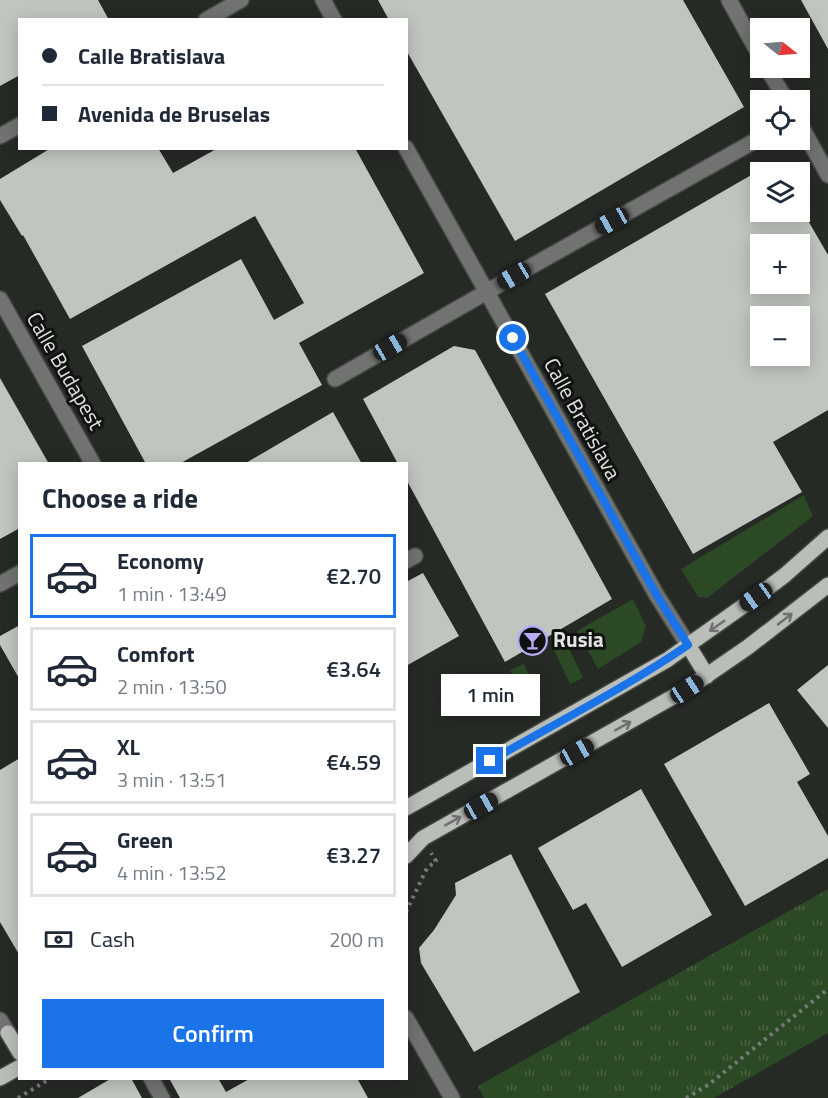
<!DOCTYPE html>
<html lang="en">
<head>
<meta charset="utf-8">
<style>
	:root { --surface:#fff; --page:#f6f6f7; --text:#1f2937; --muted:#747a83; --line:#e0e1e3; --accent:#1a73e8 }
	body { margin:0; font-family:"Titillium Web",sans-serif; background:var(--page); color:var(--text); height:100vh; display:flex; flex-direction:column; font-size:22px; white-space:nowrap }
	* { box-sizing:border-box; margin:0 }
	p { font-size:20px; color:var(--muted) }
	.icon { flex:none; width:33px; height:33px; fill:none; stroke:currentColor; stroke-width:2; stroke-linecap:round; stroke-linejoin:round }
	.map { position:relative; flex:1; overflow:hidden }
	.details { position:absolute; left:18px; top:462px; width:390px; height:618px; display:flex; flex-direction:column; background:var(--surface); border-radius:0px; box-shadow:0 3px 15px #0003 }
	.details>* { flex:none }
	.banner { position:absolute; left:18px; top:18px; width:390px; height:132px; border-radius:0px; box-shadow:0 3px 15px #0003; display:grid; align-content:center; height:132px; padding:0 24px; background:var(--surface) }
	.needle { width:39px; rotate:107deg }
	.fabs { position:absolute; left:750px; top:18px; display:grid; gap:12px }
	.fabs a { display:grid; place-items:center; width:60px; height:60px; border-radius:0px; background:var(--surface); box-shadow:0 3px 15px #0003; font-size:30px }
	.end { position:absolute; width:27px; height:27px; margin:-14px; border:8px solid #1a73e8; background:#fff; box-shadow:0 0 0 3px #fff }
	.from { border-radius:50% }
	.bubble { position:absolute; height:42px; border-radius:0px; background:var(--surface); box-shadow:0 3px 15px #0003; font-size:20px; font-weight:600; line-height:42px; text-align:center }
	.car { position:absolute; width:18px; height:36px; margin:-18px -9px; border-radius:8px; box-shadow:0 0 4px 2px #0007; background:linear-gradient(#222 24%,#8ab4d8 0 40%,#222 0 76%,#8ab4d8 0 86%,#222 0) }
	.banner b { display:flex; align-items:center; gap:21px; height:57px; font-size:22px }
	.banner b+b { border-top:2px solid var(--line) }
	.banner i { width:15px; height:15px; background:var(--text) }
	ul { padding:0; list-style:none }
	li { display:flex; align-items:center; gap:18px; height:84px; margin:0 12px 9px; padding:0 12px; border:3px solid var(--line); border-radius:0px }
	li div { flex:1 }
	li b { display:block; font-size:22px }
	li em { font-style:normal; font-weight:600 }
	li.active { border-color:var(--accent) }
	li>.icon { width:54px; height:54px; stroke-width:1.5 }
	h2 { padding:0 24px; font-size:27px; line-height:72px }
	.pay { display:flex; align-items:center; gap:15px; height:66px; padding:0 24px; font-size:22px }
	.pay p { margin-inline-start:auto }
	.action { display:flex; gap:12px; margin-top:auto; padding:12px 24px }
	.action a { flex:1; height:69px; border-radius:0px; background:var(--accent); color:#fff; font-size:24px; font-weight:600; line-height:69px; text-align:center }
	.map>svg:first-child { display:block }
</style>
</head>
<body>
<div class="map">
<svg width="828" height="1098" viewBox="0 0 828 1098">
	<defs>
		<pattern id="grass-tufts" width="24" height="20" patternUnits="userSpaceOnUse" patternTransform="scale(1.5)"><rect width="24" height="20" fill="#2c4926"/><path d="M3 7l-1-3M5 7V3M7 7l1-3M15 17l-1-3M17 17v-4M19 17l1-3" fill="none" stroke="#4a6345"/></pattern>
	</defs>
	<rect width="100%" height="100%" fill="#262a25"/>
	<path fill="url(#grass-tufts)" d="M828,889V1033L714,1098H484L478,1086Z"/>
	<path fill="#2c4926" d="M804,495L813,516L707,598L698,597L681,569Z
		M633,599L646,626L641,642L598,669L577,631Z
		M565,640L583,678L570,684L552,646Z
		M524,664L542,702L528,708L510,670Z"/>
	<path fill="#c0c6bf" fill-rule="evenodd" d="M0,0H98L109,20H20V75L0,86Z
		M378,0H683L744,107L515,241L406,50V20H389Z
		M801,0H828V49Z
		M51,148H158L173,173L218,148H355L424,273L299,343L322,385L179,464H146L82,346L241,259L274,320L304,303L255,216L70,319L23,235L22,236L0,200V179Z
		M760,170V212H803L828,255V410L773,442L802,492L693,554L545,294ZM760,244H800V284H760ZM760,316H800V356H760Z
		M454,346L475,350L612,599L505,662L406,479V464H398L363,399Z
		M0,378L49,464H20V528L0,539Z
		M333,412L362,464H244Z
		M423,573L459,636L406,666V582Z
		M20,625V680L0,645V636Z
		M828,665V728L797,690Z
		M769,703L810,774L797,782L828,836V858L745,906L664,764Z
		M20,758V956L0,922V770Z
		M641,789L712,915L622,967L586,903L573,910L538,848Z
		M511,854L580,992L474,1052L421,963L419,948L434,930L456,895L455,883Z
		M112,1078H131L142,1098H78Z
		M169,1078H218L226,1092L251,1078H357L368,1098H180Z"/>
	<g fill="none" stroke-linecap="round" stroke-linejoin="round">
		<defs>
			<path id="minor" d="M323,0L334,20
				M729,0L760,56
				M206,20L241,0
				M767,68L786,100
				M800,124L828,175
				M0,136L20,125
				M406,148L656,594L688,645
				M0,299L93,464
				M335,379L530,267L760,138
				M406,561L415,556
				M0,584L20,573
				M406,1018L452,1098
				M0,1020L8,1033
				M151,1078L162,1098"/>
			<path id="major" d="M688,645L707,676
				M406,808L667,660L756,597L785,575L828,537
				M406,856L423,838L687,689L748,647L828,585
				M8,1033L20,1053
				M0,1078L20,1067"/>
		</defs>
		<use href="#minor" stroke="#444843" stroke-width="18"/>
		<use href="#major" stroke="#444843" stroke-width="18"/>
		<path stroke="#767a75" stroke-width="4" stroke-dasharray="3 4.5" stroke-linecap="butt" d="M406,912L427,868L436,861L431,853
			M18,1098L51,1078
			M686,1098L708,1085L828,989"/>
		<use href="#minor" stroke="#717371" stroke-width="15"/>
		<use href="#major" stroke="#babeb9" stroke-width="15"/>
	</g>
	<defs><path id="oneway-shaft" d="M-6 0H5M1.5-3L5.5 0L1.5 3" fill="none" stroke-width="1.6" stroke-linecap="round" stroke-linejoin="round" transform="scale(1.5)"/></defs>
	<g stroke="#6e716d">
		<use href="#oneway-shaft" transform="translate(785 619) rotate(-38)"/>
		<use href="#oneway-shaft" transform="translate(717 626) rotate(145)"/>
		<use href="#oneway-shaft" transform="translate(623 726) rotate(-29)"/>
		<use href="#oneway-shaft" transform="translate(453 821) rotate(-29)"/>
	</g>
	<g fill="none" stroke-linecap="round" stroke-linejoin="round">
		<path stroke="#1a73e8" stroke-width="8" d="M490,761C556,723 625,688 688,645L656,594L513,338"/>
	</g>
	<defs>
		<symbol id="bar-ring" viewBox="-11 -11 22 22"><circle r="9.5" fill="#101210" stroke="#b7abf8" stroke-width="1.5"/><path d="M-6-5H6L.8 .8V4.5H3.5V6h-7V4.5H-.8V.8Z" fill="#b7abf8"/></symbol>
	</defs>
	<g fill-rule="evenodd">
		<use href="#bar-ring" x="516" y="624" width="33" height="33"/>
	</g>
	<g text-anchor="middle" stroke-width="6" stroke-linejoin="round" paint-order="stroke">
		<g font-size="21" fill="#e1e4e0" stroke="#101210">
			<text transform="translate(65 371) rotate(60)" y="7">Calle Budapest</text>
			<text transform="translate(582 419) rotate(61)" y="7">Calle Bratislava</text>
		</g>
		<g font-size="21" font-weight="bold" fill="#e1e4e0" stroke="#101210" text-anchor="start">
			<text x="553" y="647">Rusia</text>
		</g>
	</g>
</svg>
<div class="fabs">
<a><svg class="needle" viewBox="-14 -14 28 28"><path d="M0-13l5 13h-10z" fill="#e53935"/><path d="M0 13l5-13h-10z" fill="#747a83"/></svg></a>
<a><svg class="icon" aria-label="locate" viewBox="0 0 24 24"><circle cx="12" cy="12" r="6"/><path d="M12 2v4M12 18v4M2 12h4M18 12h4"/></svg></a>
<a><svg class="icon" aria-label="layers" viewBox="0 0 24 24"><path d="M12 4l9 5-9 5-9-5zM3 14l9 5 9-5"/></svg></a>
<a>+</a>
<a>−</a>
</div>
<i class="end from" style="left:513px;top:338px"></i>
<i class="end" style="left:490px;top:761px"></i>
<div class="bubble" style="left:441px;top:674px;width:99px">1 min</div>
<i class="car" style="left:612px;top:221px;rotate:241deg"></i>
<i class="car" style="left:514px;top:276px;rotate:240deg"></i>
<i class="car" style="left:390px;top:347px;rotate:60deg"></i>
<i class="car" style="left:756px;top:597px;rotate:235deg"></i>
<i class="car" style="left:687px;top:689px;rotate:57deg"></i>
<i class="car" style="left:577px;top:752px;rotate:61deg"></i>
<i class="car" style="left:481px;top:806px;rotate:61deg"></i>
<div class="banner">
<b><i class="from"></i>Calle Bratislava</b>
<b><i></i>Avenida de Bruselas</b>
</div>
<section class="details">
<h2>Choose a ride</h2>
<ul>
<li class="active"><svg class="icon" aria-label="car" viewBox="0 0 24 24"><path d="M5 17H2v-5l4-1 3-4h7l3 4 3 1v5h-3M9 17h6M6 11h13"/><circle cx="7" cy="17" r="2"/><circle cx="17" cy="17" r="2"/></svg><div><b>Economy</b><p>1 min · 13:49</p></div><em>€2.70</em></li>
<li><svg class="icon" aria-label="car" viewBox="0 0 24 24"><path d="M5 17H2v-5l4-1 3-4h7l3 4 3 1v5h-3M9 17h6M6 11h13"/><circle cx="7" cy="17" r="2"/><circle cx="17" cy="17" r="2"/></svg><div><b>Comfort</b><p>2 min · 13:50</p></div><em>€3.64</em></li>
<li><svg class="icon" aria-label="car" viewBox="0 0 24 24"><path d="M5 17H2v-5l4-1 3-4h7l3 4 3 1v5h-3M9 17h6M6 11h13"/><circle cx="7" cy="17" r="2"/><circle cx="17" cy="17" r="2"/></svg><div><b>XL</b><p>3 min · 13:51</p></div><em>€4.59</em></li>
<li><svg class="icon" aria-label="car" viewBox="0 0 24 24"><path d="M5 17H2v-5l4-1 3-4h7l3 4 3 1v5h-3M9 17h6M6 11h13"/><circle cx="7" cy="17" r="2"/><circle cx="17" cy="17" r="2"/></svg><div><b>Green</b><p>4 min · 13:52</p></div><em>€3.27</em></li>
</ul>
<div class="pay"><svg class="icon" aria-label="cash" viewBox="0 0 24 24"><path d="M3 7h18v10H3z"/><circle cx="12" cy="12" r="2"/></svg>Cash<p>200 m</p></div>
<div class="action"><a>Confirm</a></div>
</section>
</div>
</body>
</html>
